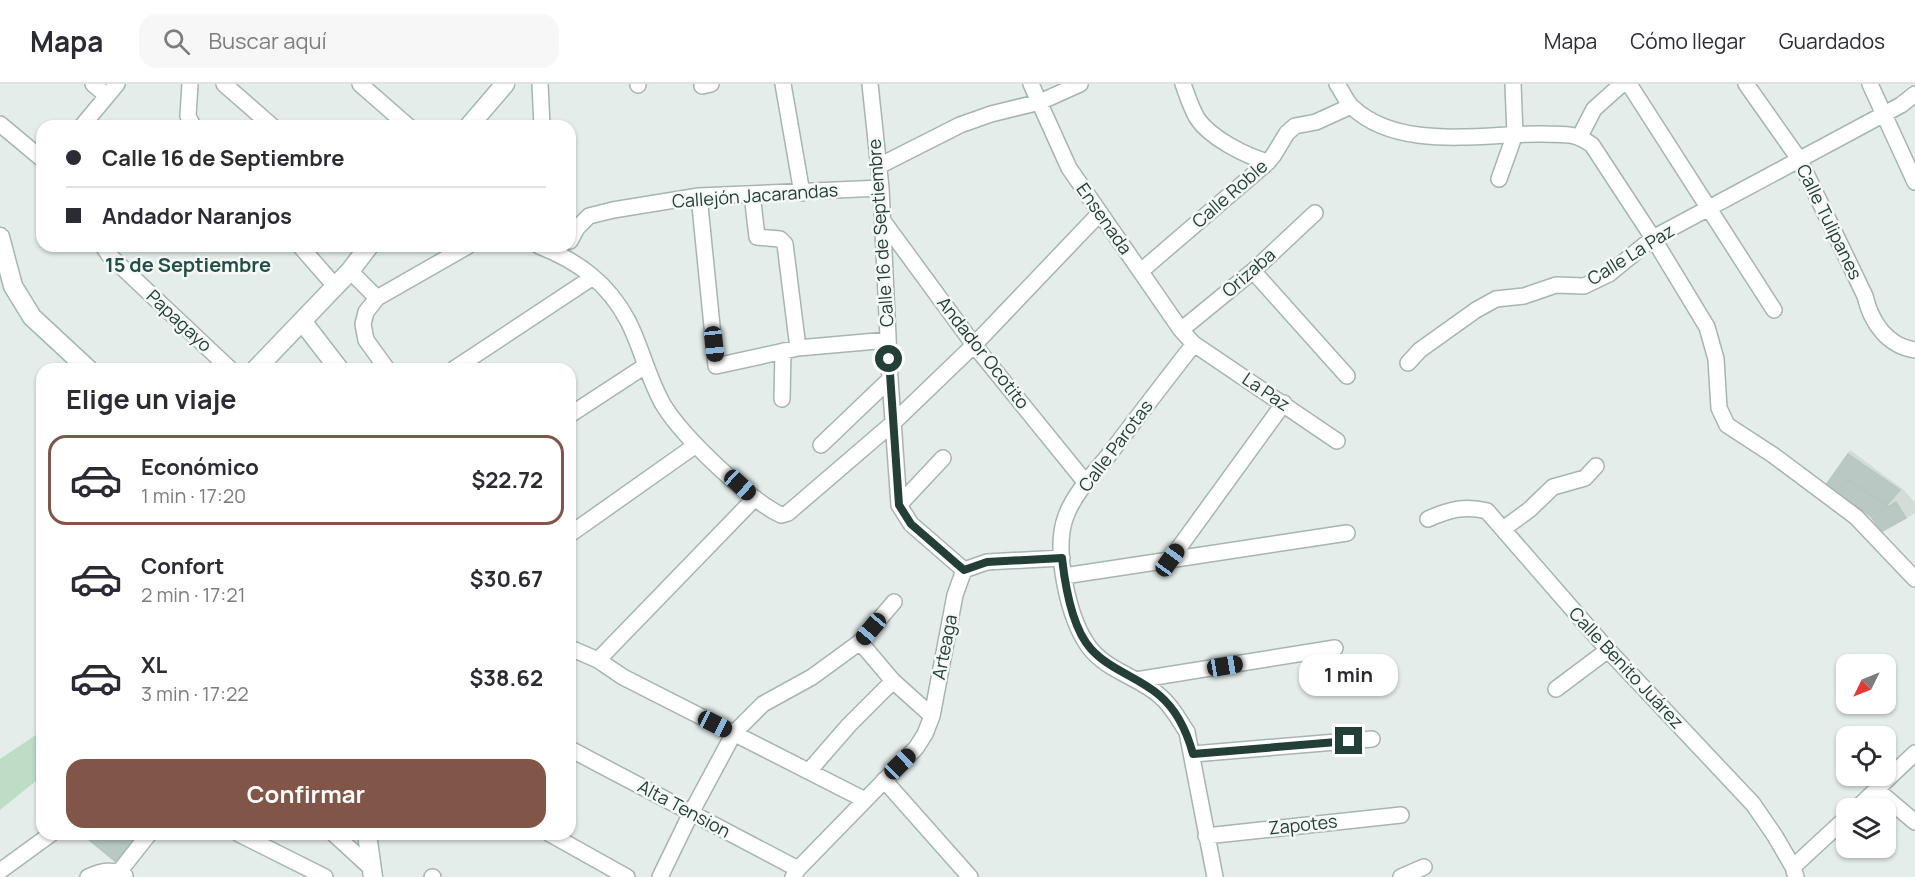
<!DOCTYPE html>
<html lang="es">
<head>
<meta charset="utf-8">
<style>
	:root { --surface:#fff; --page:#f7f7f7; --text:#2b2b33; --muted:#7c7c81; --line:#e1e1e2; --accent:#825549 }
	body { margin:0; font-family:Manrope,sans-serif; background:var(--page); color:var(--text); height:100vh; display:flex; flex-direction:column; font-size:22px; white-space:nowrap }
	* { box-sizing:border-box; margin:0 }
	p { font-size:20px; color:var(--muted) }
	.icon { flex:none; width:33px; height:33px; fill:none; stroke:currentColor; stroke-width:2; stroke-linecap:round; stroke-linejoin:round }
	.map { position:relative; flex:1; overflow:hidden }
	.side { position:absolute; left:36px; top:279px; width:540px; height:477px; display:flex; flex-direction:column; background:var(--surface); border-radius:18px; box-shadow:0 2px 4px #0004 }
	.side>* { flex:none }
	.hud { position:absolute; left:36px; top:36px; width:540px; height:132px; border-radius:18px; box-shadow:0 2px 4px #0004; display:grid; align-content:center; height:132px; padding:0 30px; background:var(--surface) }
	.needle { width:39px; rotate:227deg }
	.buttons { position:absolute; left:1836px; top:570px; display:grid; gap:12px }
	.buttons a { display:grid; place-items:center; width:60px; height:60px; border-radius:12px; background:var(--surface); box-shadow:0 2px 4px #0004; font-size:30px }
	.end { position:absolute; width:27px; height:27px; margin:-14px; border:8px solid #243e38; background:#fff; box-shadow:0 0 0 3px #fff }
	.from { border-radius:50% }
	.bubble { position:absolute; height:42px; border-radius:18px; background:var(--surface); box-shadow:0 2px 4px #0004; font-size:20px; font-weight:700; line-height:42px; text-align:center }
	.car { position:absolute; width:18px; height:36px; margin:-18px -9px; border-radius:8px; box-shadow:0 0 4px 2px #0007; background:linear-gradient(#222 24%,#8ab4d8 0 40%,#222 0 76%,#8ab4d8 0 86%,#222 0) }
	.hud b { display:flex; align-items:center; gap:21px; height:57px; font-size:22px }
	.hud b+b { border-top:2px solid var(--line) }
	.hud i { width:15px; height:15px; background:var(--text) }
	ul { padding:0; list-style:none }
	li { display:flex; align-items:center; gap:18px; height:90px; margin:0 12px 9px; padding:0 18px; border:3px solid transparent; border-radius:18px }
	li div { flex:1 }
	li b { display:block; font-size:22px }
	li em { font-style:normal; font-weight:700 }
	li.active { border-color:var(--accent) }
	li>.icon { width:54px; height:54px; stroke-width:1.5 }
	h2 { padding:0 30px; font-size:27px; line-height:72px }
	.cta { display:flex; gap:12px; margin-top:auto; padding:12px 30px }
	.cta a { flex:1; height:69px; border-radius:18px; background:var(--accent); color:#fff; font-size:24px; font-weight:700; line-height:69px; text-align:center }
	header { display:flex; align-items:center; gap:36px; box-sizing:border-box; height:84px; padding:0 30px; background:var(--surface); border-bottom:2px solid var(--line) }
	header strong { font-size:28px }
	nav { display:flex; gap:33px; margin-inline-start:auto; font-size:21px }
	.search { width:420px; height:54px; background:var(--page); display:flex; align-items:center; gap:15px; box-sizing:border-box; padding:0 21px; border-radius:18px; color:var(--muted); font-size:22px }
	.map>svg:first-child { display:block }
</style>
</head>
<body>
<header>
<strong>Mapa</strong>
<div class="search"><svg class="icon" aria-label="search" viewBox="0 0 24 24"><circle cx="10" cy="10" r="6"/><path d="M15 15l6 6"/></svg>Buscar aquí</div>
<nav><a>Mapa</a><a>Cómo llegar</a><a>Guardados</a></nav>
</header>
<div class="map">
<svg width="1915" height="793" viewBox="0 0 1915 793">
	<rect width="100%" height="100%" fill="#e4ede9"/>
	<path fill="#d2ddd8" d="M1850,366L1904,406L1915,419V429L1882,449L1870,434L1825,403Z"/>
	<path fill="#beddc7" d="M42,647V692L0,726V675Z"/>
	<path fill="#b9c8c2" stroke="#b7c6c0" stroke-width="1.5" d="M1848,370L1900,406L1887,421L1846,394L1837,408L1826,401Z
		M1847,396L1887,422H1888L1871,432L1837,409Z
		M1896,418L1906,434L1882,447L1872,434Z
		M82,750H140L116,778Z"/>
	<g fill="none" stroke-linecap="round" stroke-linejoin="round">
		<defs>
			<path id="street" d="M93,0L107,12
				M190,0L188,32L193,42
				M224,0L272,42
				M360,0L408,42
				M540,0L542,42
				M638,0V1
				M783,0L802,109
				M870,0L881,104L890,295L899,421L911,440L964,486
				M1031,0L1069,84L1181,246L1194,260L1337,357
				M1183,0C1187,11 1191,24 1197,34C1210,54 1246,72 1268,78
				M1337,0C1342,7 1346,17 1352,23C1400,68 1484,49 1544,50C1565,51 1574,48 1592,61L1653,154L1707,243L1716,275L1719,324L1727,341L1773,371L1856,433L1915,495
				M1629,0L1774,226
				M1746,0L1799,75L1865,212C1871,238 1887,262 1915,266
				M1870,0L1915,98
				M702,2L711,0
				M0,40L42,75
				M82,42L117,0
				M1580,52L1594,25L1622,0
				M879,82L960,41L991,30L1040,18L1080,0
				M1499,95L1515,50L1513,0
				M752,110L757,153L780,155L785,160L798,264
				M699,112L716,282L798,264L888,256
				M883,137L974,261L1086,399
				M570,157L577,144L589,132L613,126L699,112L881,104
				M103,162L109,171L230,285
				M300,162L335,202
				M539,162C578,177 608,199 628,237C642,264 648,295 664,322C684,354 748,415 781,431L788,429L894,338L974,261L1099,130
				M350,187L377,214
				M1141,187L1268,78L1273,72L1287,49L1295,42L1316,38L1351,22
				M1253,187L1347,292
				M1181,246L1253,187L1315,129
				M1194,260C1165,297 1136,335 1108,372C1093,390 1074,410 1066,432C1053,465 1068,534 1089,563C1107,587 1139,593 1160,612C1172,622 1179,636 1187,648L1215,793
				M1408,279L1420,266L1476,226L1496,215L1524,212L1556,201L1584,202L1609,190L1653,154L1901,21L1915,10
				M387,285L366,256L363,240L366,228L377,214L468,162
				M454,285L593,193
				M782,315L783,267
				M570,331L645,282
				M821,361L890,295
				M899,421L943,374
				M1428,435C1448,426 1465,421 1487,427L1608,566L1753,720L1775,752L1793,783L1796,793
				M1503,445L1529,426L1553,403L1585,394L1596,382
				M570,450L696,361
				M1170,476L1284,319
				M964,486L987,478L1062,474
				M1064,492L1347,449
				M860,558L893,597L932,632
				M570,564L598,576L623,593L865,716
				M598,576L755,414
				M1136,596L1335,564
				M1556,605L1608,566
				M570,665L798,785
				M1193,670L1372,655
				M809,687L849,641L893,597
				M884,696L970,793
				M1877,706L1915,738
				M1857,724L1915,669
				M239,750L325,793
				M334,750L371,784
				M550,750L627,793
				M1206,752L1401,731
				M1793,783L1846,734
				M0,787L51,750
				M88,793C101,787 112,784 125,792
				M115,793L149,750
				M432,793H433
				M660,793L691,729L734,649L763,620L812,593L860,558L894,518
				M793,793L798,785L916,664L925,650L932,632L955,511L964,486
				M1401,793L1424,783"/>
			<path id="secondary" d="M469,42L505,0
				M0,153L13,202L32,233L88,285
				M302,237L339,285
				M256,285L350,187L369,162
				M367,750L373,793"/>
		</defs>
		<use href="#street" stroke="#a7b5b0" stroke-width="18"/>
		<use href="#secondary" stroke="#a3b8b1" stroke-width="21"/>
		<use href="#street" stroke="#fff" stroke-width="15"/>
		<use href="#secondary" stroke="#fff" stroke-width="18"/>
	</g>
	<g fill="none" stroke-linecap="round" stroke-linejoin="round">
		<path stroke="#243e38" stroke-width="8" d="M889,275L899,421L911,440L964,486L987,478L1062,474C1065,501 1072,544 1091,565C1110,586 1138,593 1159,611C1177,626 1187,648 1193,670L1349,657"/>
	</g>
	<g text-anchor="middle" stroke-width="5" stroke-linejoin="round" paint-order="stroke">
		<g font-size="18" fill="#243e38" stroke="#f5f9f7">
			<text transform="translate(1230 110) rotate(-41)" y="6">Calle Roble</text>
			<text transform="translate(755 112) rotate(-4)" y="6">Callejón Jacarandas</text>
			<text transform="translate(1104 135) rotate(55)" y="6">Ensenada</text>
			<text transform="translate(1829 138) rotate(64)" y="6">Calle Tulipanes</text>
			<text transform="translate(881 149) rotate(-94)" y="6">Calle 16 de Septiembre</text>
			<text transform="translate(1631 171) rotate(-32)" y="6">Calle La Paz</text>
			<text transform="translate(1249 189) rotate(-41)" y="6">Orizaba</text>
			<text transform="translate(179 237) rotate(43)" y="6">Papagayo</text>
			<text transform="translate(983 269) rotate(52)" y="6">Andador Ocotito</text>
			<text transform="translate(1266 308) rotate(34)" y="6">La Paz</text>
			<text transform="translate(1116 362) rotate(-53)" y="6">Calle Parotas</text>
			<text transform="translate(945 563) rotate(-79)" y="6">Arteaga</text>
			<text transform="translate(1626 584) rotate(47)" y="6">Calle Benito Juárez</text>
			<text transform="translate(684 725) rotate(28)" y="6">Alta Tension</text>
			<text transform="translate(1303 741) rotate(-6)" y="6">Zapotes</text>
		</g>
		<g font-size="20" font-weight="bold" fill="#214f45" stroke="#f5f9f7">
			<text x="188" y="188">15 de Septiembre</text>
		</g>
	</g>
</svg>
<div class="buttons">
<a><svg class="needle" viewBox="-14 -14 28 28"><path d="M0-13l5 13h-10z" fill="#e53935"/><path d="M0 13l5-13h-10z" fill="#7c7c81"/></svg></a>
<a><svg class="icon" aria-label="locate" viewBox="0 0 24 24"><circle cx="12" cy="12" r="6"/><path d="M12 2v4M12 18v4M2 12h4M18 12h4"/></svg></a>
<a><svg class="icon" aria-label="layers" viewBox="0 0 24 24"><path d="M12 4l9 5-9 5-9-5zM3 14l9 5 9-5"/></svg></a>
</div>
<i class="end from" style="left:889px;top:275px"></i>
<i class="end" style="left:1349px;top:657px"></i>
<div class="bubble" style="left:1299px;top:570px;width:99px">1 min</div>
<i class="car" style="left:714px;top:260px;rotate:174deg"></i>
<i class="car" style="left:740px;top:401px;rotate:132deg"></i>
<i class="car" style="left:1170px;top:476px;rotate:36deg"></i>
<i class="car" style="left:871px;top:545px;rotate:220deg"></i>
<i class="car" style="left:1225px;top:582px;rotate:81deg"></i>
<i class="car" style="left:715px;top:640px;rotate:117deg"></i>
<i class="car" style="left:900px;top:680px;rotate:46deg"></i>
<div class="hud">
<b><i class="from"></i>Calle 16 de Septiembre</b>
<b><i></i>Andador Naranjos</b>
</div>
<section class="side">
<h2>Elige un viaje</h2>
<ul>
<li class="active"><svg class="icon" aria-label="car" viewBox="0 0 24 24"><path d="M5 17H2v-5l4-1 3-4h7l3 4 3 1v5h-3M9 17h6M6 11h13"/><circle cx="7" cy="17" r="2"/><circle cx="17" cy="17" r="2"/></svg><div><b>Económico</b><p>1 min · 17:20</p></div><em>$22.72</em></li>
<li><svg class="icon" aria-label="car" viewBox="0 0 24 24"><path d="M5 17H2v-5l4-1 3-4h7l3 4 3 1v5h-3M9 17h6M6 11h13"/><circle cx="7" cy="17" r="2"/><circle cx="17" cy="17" r="2"/></svg><div><b>Confort</b><p>2 min · 17:21</p></div><em>$30.67</em></li>
<li><svg class="icon" aria-label="car" viewBox="0 0 24 24"><path d="M5 17H2v-5l4-1 3-4h7l3 4 3 1v5h-3M9 17h6M6 11h13"/><circle cx="7" cy="17" r="2"/><circle cx="17" cy="17" r="2"/></svg><div><b>XL</b><p>3 min · 17:22</p></div><em>$38.62</em></li>
</ul>
<div class="cta"><a>Confirmar</a></div>
</section>
</div>
</body>
</html>
